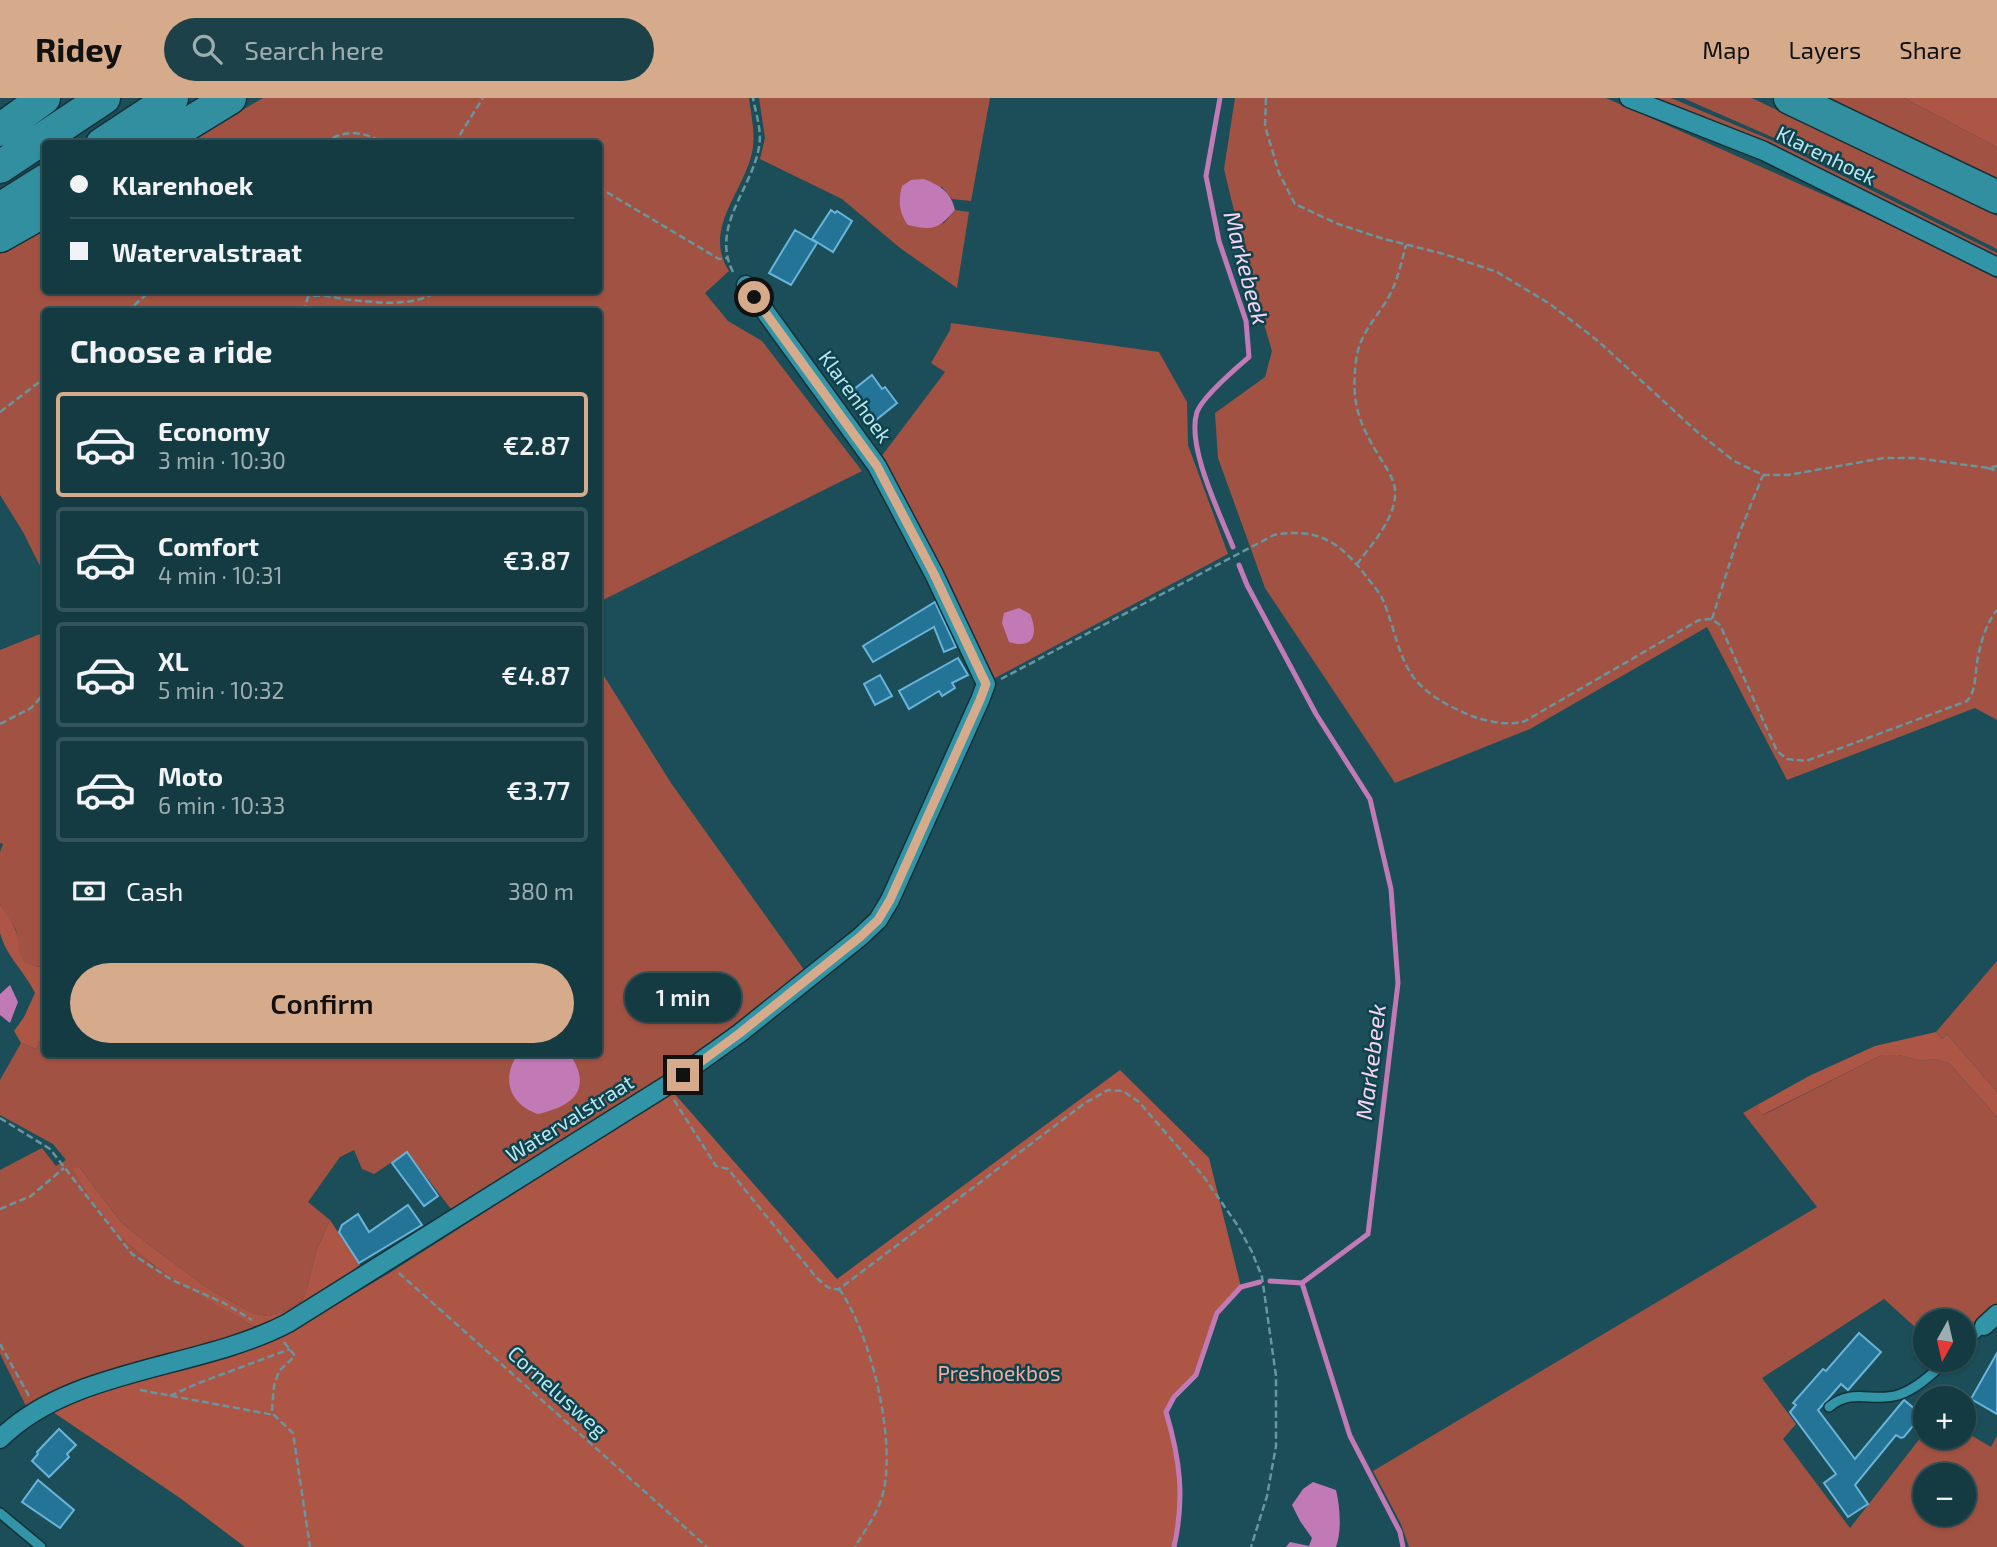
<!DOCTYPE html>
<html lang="en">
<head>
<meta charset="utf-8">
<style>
	:root { --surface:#143a42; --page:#1d4149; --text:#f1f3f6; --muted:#9dadb2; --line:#33545b; --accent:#d6ab8b }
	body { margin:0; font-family:"Exo 2",sans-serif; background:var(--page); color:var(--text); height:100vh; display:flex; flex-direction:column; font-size:26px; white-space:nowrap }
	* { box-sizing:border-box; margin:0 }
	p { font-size:23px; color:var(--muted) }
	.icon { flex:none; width:38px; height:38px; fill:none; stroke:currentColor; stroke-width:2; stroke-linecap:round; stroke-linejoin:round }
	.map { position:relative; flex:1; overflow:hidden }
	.side { position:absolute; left:42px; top:210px; width:560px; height:749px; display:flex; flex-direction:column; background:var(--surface); border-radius:7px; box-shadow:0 2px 5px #0004,0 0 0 2px var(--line) }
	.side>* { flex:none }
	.banner { position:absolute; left:42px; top:42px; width:560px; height:154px; border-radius:7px; box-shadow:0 2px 5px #0004,0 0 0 2px var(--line); display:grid; align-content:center; height:154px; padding:0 28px; background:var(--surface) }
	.needle { width:46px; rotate:188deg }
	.buttons { position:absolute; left:1913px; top:1211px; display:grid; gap:14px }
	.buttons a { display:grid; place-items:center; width:63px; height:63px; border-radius:50%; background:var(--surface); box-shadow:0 2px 5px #0004,0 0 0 2px var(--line); font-size:35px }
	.end { position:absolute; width:32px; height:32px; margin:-16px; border:9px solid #d6ab8b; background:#111; box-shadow:0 0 0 4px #111 }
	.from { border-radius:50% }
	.bubble { position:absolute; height:49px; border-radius:24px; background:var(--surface); box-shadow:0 2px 5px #0004,0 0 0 2px var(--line); font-size:23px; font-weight:600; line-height:49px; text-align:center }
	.banner b { display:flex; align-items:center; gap:24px; height:66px; font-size:26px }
	.banner b+b { border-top:2px solid var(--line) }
	.banner i { width:18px; height:18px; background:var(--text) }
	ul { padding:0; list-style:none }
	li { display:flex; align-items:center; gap:21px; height:105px; margin:0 14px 10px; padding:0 14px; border:4px solid var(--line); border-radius:7px }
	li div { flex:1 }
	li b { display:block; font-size:26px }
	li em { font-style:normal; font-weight:600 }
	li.on { border-color:var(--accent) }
	li>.icon { width:63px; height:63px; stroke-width:1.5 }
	h2 { padding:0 28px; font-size:32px; line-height:84px }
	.pay { display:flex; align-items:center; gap:18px; height:77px; padding:0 28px; font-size:26px }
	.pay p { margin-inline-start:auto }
	.action { display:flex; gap:14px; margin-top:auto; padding:14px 28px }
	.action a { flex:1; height:80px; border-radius:42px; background:var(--accent); color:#111; font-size:28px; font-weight:600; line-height:80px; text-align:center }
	header { display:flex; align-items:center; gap:42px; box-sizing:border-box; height:98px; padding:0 35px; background:var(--accent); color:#111 }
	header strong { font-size:33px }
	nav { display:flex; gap:38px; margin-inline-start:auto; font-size:24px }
	.search { width:490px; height:63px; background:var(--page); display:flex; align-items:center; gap:18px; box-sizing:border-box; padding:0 24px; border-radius:38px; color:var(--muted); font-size:26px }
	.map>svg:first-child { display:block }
</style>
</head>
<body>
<header>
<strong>Ridey</strong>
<div class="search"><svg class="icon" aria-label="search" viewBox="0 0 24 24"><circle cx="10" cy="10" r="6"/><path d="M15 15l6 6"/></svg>Search here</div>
<nav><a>Map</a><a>Layers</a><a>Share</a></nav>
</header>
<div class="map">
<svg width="1997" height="1449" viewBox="0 0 1997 1449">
	<rect width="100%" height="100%" fill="#1b4e58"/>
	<path fill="#a15242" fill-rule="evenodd" d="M263,0H749C751,16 755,33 753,49C747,92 701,129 729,173L705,195L728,223L762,243L862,373L599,504L598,214H46L45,478L23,434L0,397V156L45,129L46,192H598V46L186,45Z
		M759,0H990L971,103L952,101L941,88L943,126L955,112L969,114L957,190L900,150L842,101L760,61L765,40Z
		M1235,0H1606L1948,152L1997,181V622L1975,610L1787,682L1707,529L1530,631L1395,685L1265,490L1218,360L1215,315L1265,279L1272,253L1250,179L1224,71Z
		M1642,0H1671L1771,42L1997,155V164Z
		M1683,0H1752L1997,118V151L1790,47Z
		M1807,0H1904L1997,49V90Z
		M951,225L1159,254L1187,304L1188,347L1228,456L993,581L878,363L945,274L931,265L950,232Z
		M45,534L46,860L41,869L29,867L20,860L16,832L0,806V754L3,746L0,745V552Z
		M599,570L671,685L805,873L647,992L451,1111L407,1054L374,1076L362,1071L354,1052L340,1059L308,1104L330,1122L316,1153L307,1192L302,1203L283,1214L267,1218L252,1215L206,1189L148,1146L121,1124L80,1070H73L83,1088L133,1150L153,1167L253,1228L255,1232L90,1280L26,1308L0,1256V1072L42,1050L56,1068L66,1062L53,1046L0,1017V982L21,945L36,951L45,932L46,956H598Z
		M1997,863V994L1947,936L1942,941L1936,934Z
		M1882,957H1899L1922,963L1934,961L1949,965L1997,1019V1209L1964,1238V1223H1925V1238L1884,1201L1762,1280L1796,1326L1783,1341L1850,1430L1925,1334V1339H1964V1333L1991,1349L1997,1338V1449H1409L1401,1426L1373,1373L1817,1109L1743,1015L1757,1007L1763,1017ZM1925,1377H1964V1416H1925Z"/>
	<path fill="#ad5645" d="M1904,0H1997V49Z
		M0,806C5,814 11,822 15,831C23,850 12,865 40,869L45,860V932L36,951L21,945L14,933L24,919L35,895C25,874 6,858 0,835C0,827 0,814 0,806Z
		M1936,934L1942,941L1947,936L1997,994V1019L1949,965L1934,961L1922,963L1899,957H1882L1762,1017L1757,1007L1811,977L1875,948Z
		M1120,972L1209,1060L1241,1189L1217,1215L1196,1277L1174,1299L1166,1314C1182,1367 1184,1395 1174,1449H245L180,1400L50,1312L116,1289L243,1252L289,1235L391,1174L673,994L837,1181Z
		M72,1070H80L121,1124L148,1146L206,1189L252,1215L267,1218L283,1214L302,1203L307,1191L316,1153L330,1122L360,1167C333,1187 288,1229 253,1228C220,1208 183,1189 151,1165C119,1141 92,1105 72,1070Z"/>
	<path fill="#c17ab6" d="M924,81C941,88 951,94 955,112C938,131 934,133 908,127C899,115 898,103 902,88L911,82Z
		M1019,510L1030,516C1039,536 1033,552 1009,544L1002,525L1004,515Z
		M10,887L18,904L10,925L0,917V896Z
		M518,956H570C593,992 573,1008 538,1016C509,1006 501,980 518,956Z
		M1313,1384L1336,1392C1340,1409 1342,1432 1336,1449H1286L1290,1444L1309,1448L1312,1440L1300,1423L1292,1407L1303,1391Z"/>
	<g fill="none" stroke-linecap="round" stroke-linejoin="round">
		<path stroke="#c17ab6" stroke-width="5" d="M1220,0L1206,78L1219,143L1246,223L1249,259C1235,271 1203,298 1197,314C1186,348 1220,416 1233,449
			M1239,467L1247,487L1316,616L1370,701L1391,791L1398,885L1368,1136L1302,1185L1350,1338L1400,1434L1403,1449
			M1270,1183L1302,1185
			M1174,1449C1185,1400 1180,1361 1166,1314L1174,1299L1196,1277L1217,1215L1241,1189L1260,1184"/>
	</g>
	<path fill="#247498" stroke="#6ab4db" stroke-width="2" d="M831,112L835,115L837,113L852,123L833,154L812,141Z
		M795,132L817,145L791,187L769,175Z
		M872,277L882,291L885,289L897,305L876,322L853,292Z
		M935,504L956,549L944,554L934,529L873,564L863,548Z
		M958,560L968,577L952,585L955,590L942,598L939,593L909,611L899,593Z
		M880,577L892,598L875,607L864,586Z
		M407,1054L438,1098L424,1108L392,1065Z
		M408,1107L422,1127L359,1165L339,1134L342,1127L358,1116L369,1134Z
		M1859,1235L1881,1254L1848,1292L1841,1286L1818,1312L1855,1361L1904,1302L1922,1317L1904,1339L1901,1340L1896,1337L1855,1387L1868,1406L1848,1419L1824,1385L1836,1376L1790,1314L1796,1307L1793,1305L1823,1271L1826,1273Z
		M1997,1255V1316L1971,1301Z
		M59,1331L76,1347L67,1356L69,1359L49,1379L32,1363L38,1356L37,1354Z
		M38,1382L74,1412L60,1430L22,1404Z"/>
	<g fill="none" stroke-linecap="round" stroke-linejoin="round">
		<defs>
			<path id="lane" d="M1964,1247L1984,1228
				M1829,1309C1853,1289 1872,1305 1898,1297C1917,1291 1933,1275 1947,1262
				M0,1415L41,1449"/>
			<path id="street" d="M1629,0L1764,53L1997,169
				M1984,1228L1997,1216
				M0,1341C70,1270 201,1271 288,1225L666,988L740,935L860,839L878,822L890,802L980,602L986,586L934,476L877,368L746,187"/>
			<path id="highway" d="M1790,0L1997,99
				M0,32L44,0
				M102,46L172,0
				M155,46L230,0
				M0,69L104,0
				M0,111L46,82
				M0,138L46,112"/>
		</defs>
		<use href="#lane" stroke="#143138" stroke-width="12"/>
		<use href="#street" stroke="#143138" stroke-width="21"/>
		<use href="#highway" stroke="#143138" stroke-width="35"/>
		<path stroke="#67969f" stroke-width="2.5" stroke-dasharray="7 3.5" stroke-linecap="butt" d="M1266,0L1265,28L1279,75L1295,106L1338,126L1384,141L1444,156L1497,174L1550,206L1598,243L1695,332L1734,363L1763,377H1788L1884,360H1916L1988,370L1997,368
			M324,46C343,30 365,33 385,46
			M454,46L483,0
			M598,89L719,161L727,160
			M733,174C710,129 752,91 759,49C762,32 756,17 753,0
			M126,214L152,192
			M303,214L308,199C323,195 337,201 352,202C382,205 414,209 440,192
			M0,314L46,279
			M1988,370L1997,373
			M1357,466C1372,446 1397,419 1395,392C1394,380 1385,368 1379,358C1358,324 1351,303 1356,263C1359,237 1374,223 1387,202C1397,185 1401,166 1406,147
			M1712,521L1739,436L1763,377
			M1001,581L1274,437C1318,429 1341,445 1366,478C1371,485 1378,492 1382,500C1394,526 1397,557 1414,580C1428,598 1452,610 1472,618C1489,624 1508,628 1525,623L1699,522L1712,521L1720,527L1777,653L1787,661L1806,663L1967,603C1976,593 1975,578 1977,565C1980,547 1985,527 1997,512
			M0,626L31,610L46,594
			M674,1002L716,1068L728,1071L816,1179C823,1185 828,1193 839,1191L1085,1005L1108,992L1123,993L1139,1004L1204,1079L1238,1128L1252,1154L1262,1179L1276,1278V1348L1267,1398L1251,1449
			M0,1020L50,1051L132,1156L172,1182L224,1205L252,1222
			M0,1111L31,1098L64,1070
			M399,1175L707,1449
			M839,1191C871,1234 899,1350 881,1402C875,1419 864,1434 855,1449
			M284,1244L295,1258L279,1273L274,1288L272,1311L274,1317L293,1335L310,1449
			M0,1246L29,1298
			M140,1292L274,1317
			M170,1298L196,1286L290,1251"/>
		<use href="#lane" stroke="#3194a7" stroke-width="9"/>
		<use href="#street" stroke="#3194a7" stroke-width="18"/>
		<use href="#highway" stroke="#328fa0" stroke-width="32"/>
	</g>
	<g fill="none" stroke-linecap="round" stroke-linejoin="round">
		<path stroke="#d6ab8b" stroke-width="9" d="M683,977L740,935L860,839L878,822L890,802L980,602L986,586L934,476L877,368L754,199"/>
	</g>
	<g text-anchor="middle" stroke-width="5" stroke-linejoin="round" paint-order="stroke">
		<g font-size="21" fill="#bbe6ef" stroke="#0e434d">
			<text transform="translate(1826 58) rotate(26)" y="7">Klarenhoek</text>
			<text transform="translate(855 299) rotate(54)" y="7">Klarenhoek</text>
			<text transform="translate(570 1021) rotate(-32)" y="7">Watervalstraat</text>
			<text transform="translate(557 1294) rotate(42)" y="7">Cornelusweg</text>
		</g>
		<g font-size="21" fill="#f4ac9d" stroke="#0e434d">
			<text x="999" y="1283">Preshoekbos</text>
		</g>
		<g font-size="23" font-style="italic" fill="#f9d3f2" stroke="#0e434d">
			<text transform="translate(1246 170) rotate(75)" y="8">Markebeek</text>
			<text transform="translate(1371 964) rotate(-83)" y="8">Markebeek</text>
		</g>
	</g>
</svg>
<div class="buttons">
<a><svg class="needle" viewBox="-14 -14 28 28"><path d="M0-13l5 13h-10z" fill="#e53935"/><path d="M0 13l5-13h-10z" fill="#9dadb2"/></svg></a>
<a>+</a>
<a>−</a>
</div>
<i class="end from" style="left:754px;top:199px"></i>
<i class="end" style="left:683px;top:977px"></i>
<div class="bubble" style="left:625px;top:875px;width:116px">1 min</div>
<div class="banner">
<b><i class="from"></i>Klarenhoek</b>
<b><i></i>Watervalstraat</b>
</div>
<section class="side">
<h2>Choose a ride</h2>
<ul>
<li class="on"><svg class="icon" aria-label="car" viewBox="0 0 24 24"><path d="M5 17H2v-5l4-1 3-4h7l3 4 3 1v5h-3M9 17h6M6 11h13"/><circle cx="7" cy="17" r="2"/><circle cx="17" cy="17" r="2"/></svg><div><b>Economy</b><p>3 min · 10:30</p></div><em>€2.87</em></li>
<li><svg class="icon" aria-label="car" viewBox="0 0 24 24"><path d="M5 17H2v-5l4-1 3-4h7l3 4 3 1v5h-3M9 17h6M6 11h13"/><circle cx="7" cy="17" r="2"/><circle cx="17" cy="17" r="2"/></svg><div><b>Comfort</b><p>4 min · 10:31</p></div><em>€3.87</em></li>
<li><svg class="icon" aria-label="car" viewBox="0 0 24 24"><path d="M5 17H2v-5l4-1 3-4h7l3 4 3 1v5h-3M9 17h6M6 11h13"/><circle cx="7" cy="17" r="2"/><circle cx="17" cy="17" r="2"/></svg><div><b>XL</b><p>5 min · 10:32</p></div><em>€4.87</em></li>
<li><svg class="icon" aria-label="car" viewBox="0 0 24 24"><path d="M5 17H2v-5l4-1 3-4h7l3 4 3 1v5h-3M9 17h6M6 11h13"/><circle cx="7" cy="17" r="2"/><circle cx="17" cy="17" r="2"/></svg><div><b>Moto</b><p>6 min · 10:33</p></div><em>€3.77</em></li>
</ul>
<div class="pay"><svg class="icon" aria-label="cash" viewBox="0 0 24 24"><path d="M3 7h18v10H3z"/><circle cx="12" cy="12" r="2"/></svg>Cash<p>380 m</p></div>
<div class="action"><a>Confirm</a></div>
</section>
</div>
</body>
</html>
